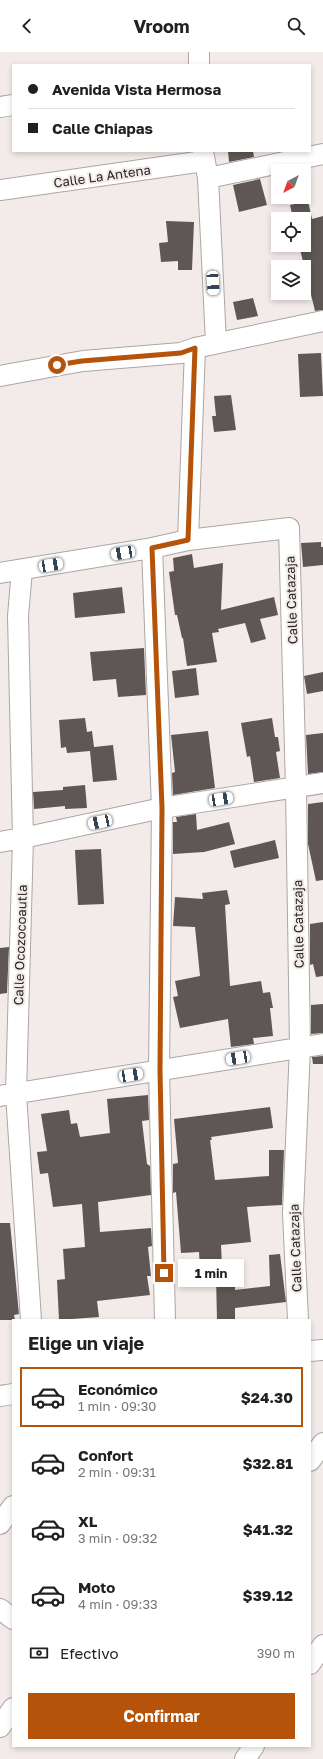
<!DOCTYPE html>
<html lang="es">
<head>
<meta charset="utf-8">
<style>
	:root { --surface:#fff; --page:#f2f2f2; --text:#202124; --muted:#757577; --line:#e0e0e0; --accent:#b45309 }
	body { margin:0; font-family:"Golos Text",sans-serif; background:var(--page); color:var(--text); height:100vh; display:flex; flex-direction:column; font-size:15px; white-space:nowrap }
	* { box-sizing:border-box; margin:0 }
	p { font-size:13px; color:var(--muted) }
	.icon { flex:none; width:22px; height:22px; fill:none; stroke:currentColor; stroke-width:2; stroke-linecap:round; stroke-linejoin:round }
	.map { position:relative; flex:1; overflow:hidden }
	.panel { position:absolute; left:12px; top:1267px; width:299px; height:428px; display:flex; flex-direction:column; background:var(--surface); border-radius:0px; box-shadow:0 2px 6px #0003 }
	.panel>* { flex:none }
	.hud { position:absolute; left:12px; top:12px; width:299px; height:88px; border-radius:0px; box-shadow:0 2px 6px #0003; display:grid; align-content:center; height:88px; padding:0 16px; background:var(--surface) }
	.needle { width:26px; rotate:221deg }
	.tools { position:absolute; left:271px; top:112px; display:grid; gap:8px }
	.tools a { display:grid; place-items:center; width:40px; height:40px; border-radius:0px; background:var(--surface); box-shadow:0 2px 6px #0003; font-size:20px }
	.end { position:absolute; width:18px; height:18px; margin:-9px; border:5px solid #b45309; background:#fff; box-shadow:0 0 0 2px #fff }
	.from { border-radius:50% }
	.bubble { position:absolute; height:28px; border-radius:0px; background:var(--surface); box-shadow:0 2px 6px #0003; font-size:13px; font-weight:700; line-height:28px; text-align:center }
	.car { position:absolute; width:12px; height:24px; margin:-12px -6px; border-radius:5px; box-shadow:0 0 3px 1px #0007; background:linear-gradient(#fff 24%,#345 0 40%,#fff 0 76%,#345 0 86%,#fff 0) }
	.hud b { display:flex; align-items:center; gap:14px; height:38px; font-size:15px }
	.hud b+b { border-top:1px solid var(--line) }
	.hud i { width:10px; height:10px; background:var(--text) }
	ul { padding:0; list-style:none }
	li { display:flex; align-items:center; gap:12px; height:60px; margin:0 8px 6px; padding:0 8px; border:2px solid transparent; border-radius:0px }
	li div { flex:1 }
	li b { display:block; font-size:15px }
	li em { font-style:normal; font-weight:700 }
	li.current { border-color:var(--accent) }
	li>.icon { width:36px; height:36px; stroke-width:1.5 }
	h2 { padding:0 16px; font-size:18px; line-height:48px }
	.pay { display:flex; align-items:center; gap:10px; height:44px; padding:0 16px; font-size:15px }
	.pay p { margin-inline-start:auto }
	.button { display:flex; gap:8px; margin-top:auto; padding:8px 16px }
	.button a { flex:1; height:46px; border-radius:0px; background:var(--accent); color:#fff; font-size:16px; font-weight:700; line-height:46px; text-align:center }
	header { display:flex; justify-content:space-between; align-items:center; height:52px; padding:0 16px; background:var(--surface); font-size:18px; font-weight:700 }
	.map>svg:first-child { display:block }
</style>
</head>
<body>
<header><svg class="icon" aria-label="back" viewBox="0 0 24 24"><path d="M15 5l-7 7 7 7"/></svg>Vroom<svg class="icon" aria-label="search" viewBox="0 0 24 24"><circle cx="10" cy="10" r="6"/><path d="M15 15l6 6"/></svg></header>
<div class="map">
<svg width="323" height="1707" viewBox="0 0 323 1707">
	<rect width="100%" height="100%" fill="#f3ebe9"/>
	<path fill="#5f5756" d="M228,99H253L254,105L229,110Z
		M260,127L267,153L239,160L233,133Z
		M308,149L312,167L323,164V258L315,259L299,193H304V167H293L290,153Z
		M166,169L194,170L192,218H178V209L161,210L159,191L168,190Z
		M253,246L258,264L237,268L233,250Z
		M321,301L323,344L300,345L298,302Z
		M231,343L236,378L214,380L212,364H216L214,344Z
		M321,490V495H323V513L303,515L301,491Z
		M192,502L194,516L223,511L221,558L274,545L278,563L260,567L266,587L251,591L245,571L218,577L219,580L212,581L217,610L187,614L183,586H182L177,563H175L169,520L174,519L173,506Z
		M122,535L125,561L75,566L73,541Z
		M144,596L146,643L118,645L116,627L93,629L90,600Z
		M196,616L199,643L175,646L172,619Z
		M323,620V639L307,642L304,624Z
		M85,666L87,680L92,679L94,695L113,693L117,728L93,730L90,699L67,701L66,695L61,696L59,668Z
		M272,666L275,685H278L280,699L276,700L280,726L254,730L250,704L247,705L241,671Z
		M208,679L215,736L173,743L172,721L175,720L171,683Z
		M323,681V720L308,722L306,683Z
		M85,733L87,756L65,757V754L34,757L33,740L63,738V735Z
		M323,750V828L316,829L308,792V752Z
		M196,762L197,778L229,770L235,792L204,800L173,802V770H177L176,765Z
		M275,788L279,806L234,816L230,799Z
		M101,797L104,852L78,853L75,798Z
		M227,838L230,852L225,853L230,934L261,929L263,941L270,940L273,956H270L273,984L253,986L254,992L231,995L228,967L180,976L173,945L178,944L175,929L200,924L195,875L173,874L175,845L203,847L202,841Z
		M323,870V924L316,925L313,912L310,913V872Z
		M9,895L7,941L0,942V896Z
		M323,952V981L311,982V953Z
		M323,1004V1012H313L312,1005Z
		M148,1043L149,1068L142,1069L147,1112L150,1114L151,1143L98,1150L100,1180L151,1176L152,1194L148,1195L151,1224H147L150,1243L97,1249L99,1265L59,1268L57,1228L65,1227L63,1197L85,1195L82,1152L53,1155L48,1121L40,1122L37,1100L47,1099L41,1062L69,1058L71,1072L77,1071L80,1085L110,1081L107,1047Z
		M270,1055L273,1076L211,1085L212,1088H210L215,1128L269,1124V1098H284L282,1153L247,1155L251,1190L221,1193L222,1214L200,1216L199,1200L181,1201L176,1140L173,1141V1112L178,1111L174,1067Z
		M0,1171H10L19,1262L14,1263L15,1268H0Z
		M280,1202L286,1250L235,1256V1268H217L216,1225H235V1238L270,1234L269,1203Z"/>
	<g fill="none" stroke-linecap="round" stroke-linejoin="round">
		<defs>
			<path id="minor" d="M199,0V13
				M0,55L13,53
				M203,99L208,126L216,291
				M208,126L323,102
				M0,138L204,109
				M0,324L83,309L181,301L195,296L323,269
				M188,488L195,296
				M152,496L162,756L159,1018L165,1268
				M22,518L18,564L23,786L16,1042L31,1268
				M0,521L152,496L188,488L289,476L296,735L300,995L293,1161L298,1268
				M0,790L23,786L162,756L323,731
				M0,1044L323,992
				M310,1299L323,1298
				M0,1344L13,1342
				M310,1409L323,1391
				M0,1472L13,1454
				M0,1557L13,1567
				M310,1612L323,1593
				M0,1675L13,1656
				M245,1707L254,1694"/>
		</defs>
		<use href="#minor" stroke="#aea5a4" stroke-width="22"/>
		<use href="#minor" stroke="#fff" stroke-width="20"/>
	</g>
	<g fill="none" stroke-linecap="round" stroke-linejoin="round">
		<path stroke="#b45309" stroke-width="5" d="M57,313L82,309L181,301L195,296L188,488L152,496L162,756L160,1018L164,1221"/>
	</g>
	<g text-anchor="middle" stroke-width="4" stroke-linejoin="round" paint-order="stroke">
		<g font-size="13" fill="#2a2726" stroke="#f3ebe9">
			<text transform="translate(102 124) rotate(-8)" y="5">Calle La Antena</text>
			<text transform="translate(291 548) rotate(-92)" y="5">Calle Catazaja</text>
			<text transform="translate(298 872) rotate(-91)" y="5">Calle Catazaja</text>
			<text transform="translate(20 893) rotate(-88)" y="5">Calle Ocozocoautla</text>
			<text transform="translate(295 1196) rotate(-92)" y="5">Calle Catazaja</text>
		</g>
	</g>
</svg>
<div class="tools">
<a><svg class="needle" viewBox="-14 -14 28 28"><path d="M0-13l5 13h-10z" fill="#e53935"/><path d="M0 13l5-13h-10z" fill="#757577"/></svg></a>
<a><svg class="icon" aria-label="locate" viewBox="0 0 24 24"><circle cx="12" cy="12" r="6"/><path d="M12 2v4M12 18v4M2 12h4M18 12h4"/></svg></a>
<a><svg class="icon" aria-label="layers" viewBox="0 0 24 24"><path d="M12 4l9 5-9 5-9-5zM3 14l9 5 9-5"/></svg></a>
</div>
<i class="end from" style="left:57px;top:313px"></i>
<i class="end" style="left:164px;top:1221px"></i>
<div class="bubble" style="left:178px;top:1207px;width:66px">1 min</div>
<i class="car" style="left:213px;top:231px;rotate:177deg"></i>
<i class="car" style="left:123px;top:501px;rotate:260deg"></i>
<i class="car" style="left:51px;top:513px;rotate:81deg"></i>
<i class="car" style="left:221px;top:747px;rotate:81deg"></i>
<i class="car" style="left:100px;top:770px;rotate:258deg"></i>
<i class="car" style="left:238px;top:1006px;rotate:261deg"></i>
<i class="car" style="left:131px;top:1023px;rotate:81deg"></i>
<div class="hud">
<b><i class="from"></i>Avenida Vista Hermosa</b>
<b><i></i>Calle Chiapas</b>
</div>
<section class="panel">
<h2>Elige un viaje</h2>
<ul>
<li class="current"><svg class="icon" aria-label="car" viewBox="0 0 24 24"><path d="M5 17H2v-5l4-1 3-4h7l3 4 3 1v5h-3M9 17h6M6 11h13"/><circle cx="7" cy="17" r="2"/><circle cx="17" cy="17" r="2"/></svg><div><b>Económico</b><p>1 min · 09:30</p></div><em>$24.30</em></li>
<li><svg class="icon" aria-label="car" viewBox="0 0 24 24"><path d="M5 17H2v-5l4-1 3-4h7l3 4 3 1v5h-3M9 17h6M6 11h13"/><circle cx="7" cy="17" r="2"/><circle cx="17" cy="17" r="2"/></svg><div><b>Confort</b><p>2 min · 09:31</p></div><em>$32.81</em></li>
<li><svg class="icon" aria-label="car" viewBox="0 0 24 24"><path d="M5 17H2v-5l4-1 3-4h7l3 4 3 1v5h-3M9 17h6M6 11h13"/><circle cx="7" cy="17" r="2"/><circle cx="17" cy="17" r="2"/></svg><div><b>XL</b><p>3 min · 09:32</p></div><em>$41.32</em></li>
<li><svg class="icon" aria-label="car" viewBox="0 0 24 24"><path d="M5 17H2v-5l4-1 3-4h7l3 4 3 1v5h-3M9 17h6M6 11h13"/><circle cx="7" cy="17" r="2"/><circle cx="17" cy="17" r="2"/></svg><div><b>Moto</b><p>4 min · 09:33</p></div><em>$39.12</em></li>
</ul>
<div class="pay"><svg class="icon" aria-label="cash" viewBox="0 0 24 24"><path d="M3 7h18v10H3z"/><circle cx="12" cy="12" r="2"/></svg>Efectivo<p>390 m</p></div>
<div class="button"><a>Confirmar</a></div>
</section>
</div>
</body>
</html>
